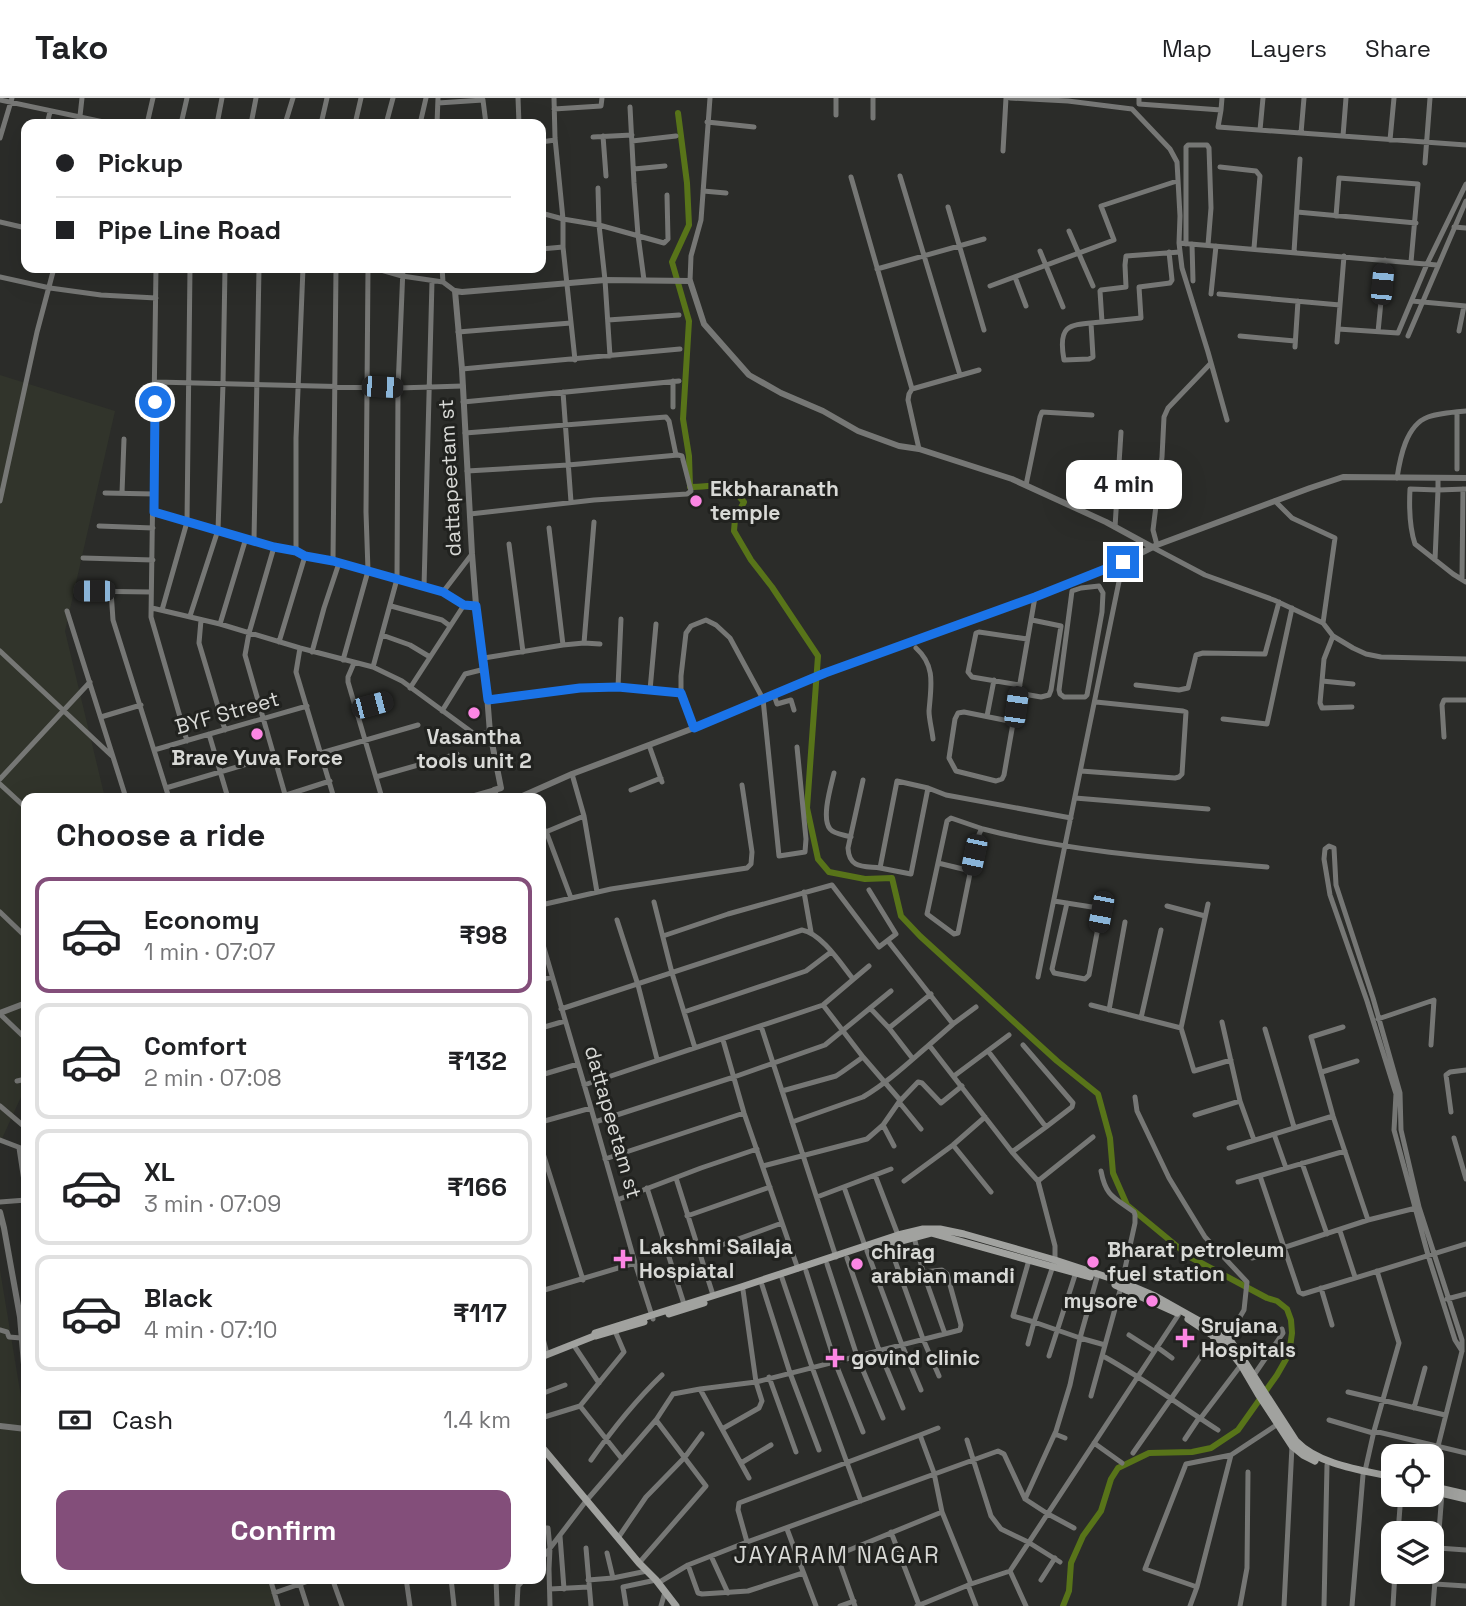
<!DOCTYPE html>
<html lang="en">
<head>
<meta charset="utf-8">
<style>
	:root { --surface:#fff; --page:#f6f6f6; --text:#202124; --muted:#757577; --line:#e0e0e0; --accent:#834e7a }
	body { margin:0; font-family:"Space Grotesk",sans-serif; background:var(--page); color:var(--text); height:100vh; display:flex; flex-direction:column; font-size:26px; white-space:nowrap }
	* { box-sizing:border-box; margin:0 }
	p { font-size:23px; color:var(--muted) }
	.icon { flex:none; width:38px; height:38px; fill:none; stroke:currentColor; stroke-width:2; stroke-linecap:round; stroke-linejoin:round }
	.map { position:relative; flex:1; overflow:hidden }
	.drawer { position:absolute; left:21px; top:695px; width:525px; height:791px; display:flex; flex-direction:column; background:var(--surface); border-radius:14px; box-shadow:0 7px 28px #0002 }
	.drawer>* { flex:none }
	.top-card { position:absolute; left:21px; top:21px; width:525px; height:154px; border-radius:14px; box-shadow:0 7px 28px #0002; display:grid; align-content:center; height:154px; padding:0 35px; background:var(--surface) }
	.tools { position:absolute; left:1381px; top:1346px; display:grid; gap:14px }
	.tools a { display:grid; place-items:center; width:63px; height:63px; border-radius:14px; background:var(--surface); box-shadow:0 7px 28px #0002; font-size:35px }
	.end { position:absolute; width:32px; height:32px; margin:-16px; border:9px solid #1a73e8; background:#fff; box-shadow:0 0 0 4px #fff }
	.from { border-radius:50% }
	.bubble { position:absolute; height:49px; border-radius:14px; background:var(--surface); box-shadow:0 7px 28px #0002; font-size:23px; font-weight:600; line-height:49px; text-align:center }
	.car { position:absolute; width:21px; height:42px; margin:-21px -10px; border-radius:9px; box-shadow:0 0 5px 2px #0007; background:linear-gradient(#222 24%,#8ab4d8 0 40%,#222 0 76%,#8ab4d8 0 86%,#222 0) }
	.top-card b { display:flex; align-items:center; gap:24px; height:66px; font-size:26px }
	.top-card b+b { border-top:2px solid var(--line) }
	.top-card i { width:18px; height:18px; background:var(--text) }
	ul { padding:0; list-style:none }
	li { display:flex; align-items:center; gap:21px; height:116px; margin:0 14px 10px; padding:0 21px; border:4px solid var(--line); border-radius:14px }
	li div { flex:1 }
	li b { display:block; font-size:26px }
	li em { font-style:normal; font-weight:600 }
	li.current { border-color:var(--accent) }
	li>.icon { width:63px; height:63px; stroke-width:1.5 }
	h2 { padding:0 35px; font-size:32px; line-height:84px }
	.pay { display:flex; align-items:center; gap:18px; height:77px; padding:0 35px; font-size:26px }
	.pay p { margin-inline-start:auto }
	.cta { display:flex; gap:14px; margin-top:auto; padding:14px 35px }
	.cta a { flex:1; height:80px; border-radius:14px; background:var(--accent); color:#fff; font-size:28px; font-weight:600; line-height:80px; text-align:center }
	header { display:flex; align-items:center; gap:42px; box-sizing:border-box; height:98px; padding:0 35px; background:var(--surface); border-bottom:2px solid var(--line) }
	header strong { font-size:33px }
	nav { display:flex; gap:38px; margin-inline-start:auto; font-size:24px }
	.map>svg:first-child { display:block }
</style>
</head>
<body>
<header>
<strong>Tako</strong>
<nav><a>Map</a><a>Layers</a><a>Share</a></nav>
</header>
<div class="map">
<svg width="1466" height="1508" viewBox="0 0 1466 1508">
	<rect width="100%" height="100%" fill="#2b2c29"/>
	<path fill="#31342b" d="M0,277L115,313L65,533L105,700H26V988L0,1045Z
		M0,1172L26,1329V1480L268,1481L278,1508H0Z"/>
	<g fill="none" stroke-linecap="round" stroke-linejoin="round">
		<path stroke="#587419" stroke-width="6" d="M678,15L687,85L689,127L672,164L689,223L683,321L689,358L690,389C719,389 723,380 744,404L735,421L734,433L751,462L772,489L818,558L807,710L818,761L829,774L865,781L892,780L901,818L920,838L1057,963L1098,996L1110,1040L1113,1075L1127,1107L1190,1159L1267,1200L1277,1203L1287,1211L1291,1222L1292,1235L1289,1256L1277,1277L1238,1332L1211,1350L1192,1354L1149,1355L1118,1370L1111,1381L1101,1413L1083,1438L1071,1465L1069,1493L1063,1508"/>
		<path stroke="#767775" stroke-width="5" d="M518,0L519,26
			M554,0L555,40L563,121V149L575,262
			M836,0V17
			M873,0V20
			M1010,0L1068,3L1132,11L1170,51L1177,64L1180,118L1179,145L1182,170L1208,254L1227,322
			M1139,0V6L1221,12L1222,0
			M0,2L113,26
			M483,2L486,26
			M438,5L483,2
			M630,9L634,85L638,137L644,182
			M554,11L601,8L602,0
			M1221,12L1218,29L1466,47
			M80,18L82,0
			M707,24L754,29
			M47,26L50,14
			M147,26L153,0
			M181,26L187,0
			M217,26L222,0
			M251,26L256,0
			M285,26L293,0
			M321,26L327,0
			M355,26L361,0
			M386,26L393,0
			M420,26L426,0
			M437,26L438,0
			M1260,32L1263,0
			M1301,35L1304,0
			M603,38L606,78
			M1343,38L1346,0
			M593,39L632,37
			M0,40L12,0
			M1390,42L1394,0
			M632,43L676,38
			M541,44L555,42
			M1003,53L1006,0
			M1425,65L1430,0
			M1220,69L1256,73L1260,78L1254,150
			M634,71L665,68
			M900,78L960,277
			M851,79L912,291L909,296L908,302L919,351
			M598,90L599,127L605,182L610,258
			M703,93L726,95
			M948,109L984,232
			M1297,114L1416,125
			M541,115L563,121L599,127L664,145L668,141L667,97
			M1336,118L1339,80L1418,86L1411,164
			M0,124L26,130
			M1454,129L1466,130
			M1069,133L1093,188
			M1179,145L1437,167
			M1186,146V49L1188,47H1207L1209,50L1211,110L1208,147
			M1192,146L1193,183
			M541,151L563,149
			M1040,153L1063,209
			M1294,154L1300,61
			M156,170L151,519L187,643
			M374,170L402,178L443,184
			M442,170L443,184L455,193
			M877,171L984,141
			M0,179L50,190L101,197L156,200
			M1015,179L1026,208
			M690,183L691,158L701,122L710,0
			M990,188L1114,142L1101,108L1177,83
			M1211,196L1216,148
			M1219,196L1340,207
			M1412,203L1466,208
			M608,222L679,217
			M1102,224L1141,220L1139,189L1170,185L1172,182L1169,154
			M1091,225L1093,259L1089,261L1064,262C1057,224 1071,227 1102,224L1100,193L1101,192L1126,189L1125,167L1126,158L1180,154
			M1338,231L1398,235L1427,166L1466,86
			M1459,233L1464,208
			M458,234L571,225
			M1378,234L1385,162
			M1240,238L1295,243
			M1408,238L1466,103
			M1337,244L1344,158
			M1295,249L1298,203
			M462,271L680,251
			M673,283V309
			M156,284L398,290L463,288
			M912,291L979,272
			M563,294L571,404
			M463,304L679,283
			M465,335L666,319L669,323L676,357
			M1457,371V314
			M467,373L568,367L678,357L682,358L691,393L687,396L594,402L470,416
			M1397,380C1400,360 1406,327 1428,319C1439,315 1454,314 1466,313
			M1438,380V392L1410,391C1409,410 1409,428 1415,446L1453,476L1466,484
			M1026,387L1040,319L1042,314L1092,317
			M105,395L154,396
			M122,395L124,341
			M0,403L37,234L54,170
			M1275,403L1292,420L1335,440L1323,525
			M154,414L274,449L296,453L305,458L333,463L443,494L464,507H476
			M99,428L153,430
			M1115,429L1121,334
			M549,430L563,547
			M254,442L259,170
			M509,446L523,554
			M1157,447L1153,432L1162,359L1164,319L1168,310L1211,265
			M274,449L249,535L245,557L286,700
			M1152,449L1205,477L1274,502L1323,525L1333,538L1353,550L1366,556L1381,559L1466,561
			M296,453V340L303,170
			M83,460L153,462
			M1435,462L1438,392L1466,391
			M333,463L336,170
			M1462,481L1463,391
			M1099,488L1103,495L1102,514L1087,597L1085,599H1064L1060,596L1059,592L1072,493L1081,490Z
			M424,489L432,183
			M78,493L151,494
			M111,493L113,522L169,700
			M443,494L472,456
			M391,508L442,522L450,528
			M152,510L220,526L300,550L373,569L402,583L473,635H490
			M162,512L187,424L190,170
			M67,513L126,700
			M190,518L218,432L223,286L225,170
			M201,522L199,545L225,632
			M220,526L246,440
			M382,537L410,547L430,559
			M1333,538L1324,561L1320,605L1322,610L1352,609
			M279,544L305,458
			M584,545L600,546
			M300,550L296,574L334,700
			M916,550C936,568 931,588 929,613C929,621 932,632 933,641
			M0,553L112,658
			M312,554L324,510L339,465
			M484,560L563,547L584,545L594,424
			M343,562L368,473L366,414L368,170
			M354,565L348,579V584L382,700
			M373,569L397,481L398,290L403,170
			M1322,583L1353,586
			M1020,587L972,579L968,574L976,535L979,534L1027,541
			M1136,587L1179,592L1188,590L1196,557L1203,555L1265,556L1279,504
			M618,589L621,521
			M410,590L464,507
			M650,592L656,526
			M1018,595L1041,599L1049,597L1051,592L1061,528L1032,522
			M774,597L777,606L791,602L794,612
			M488,602L580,590L618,589L681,595
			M356,611L388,602
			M442,613L465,576L485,571
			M987,618L994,582
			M101,619L141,607
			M1223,621L1267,626L1292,510
			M1014,624L964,614L958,615L955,621L949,660L956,673L996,683L1002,681L1004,677L1035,499
			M694,630L681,595V578L686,535L691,528L706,522L716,527L730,540L763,601L779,758L805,754L806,741L797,649
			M209,636L228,700
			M1444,639L1442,607L1444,602H1466
			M649,647L662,684
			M154,652L307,608
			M321,655L418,627
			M1081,673L1175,680L1179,679L1182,676L1186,614L1183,613L1096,604
			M834,675C831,688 821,720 830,731C834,736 845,737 851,739
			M572,676L584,718L597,794
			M376,679L457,656
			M0,681L90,584
			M863,682L848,750C849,771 864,768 880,770
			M0,686L26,710
			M166,690L274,658
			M928,690L897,683L880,770L911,776L928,690L946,697L1071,720
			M631,692L661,680
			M277,700L330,683
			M466,700L494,692
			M1075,700L1208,711
			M983,731L951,720L947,723L927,816L954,836L958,835L977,741L981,732L983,731C1076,755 1172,761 1267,769
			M546,733L571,800
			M541,736L584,718
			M938,765L971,773
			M804,794L811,834
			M1054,803L1098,810L1101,814L1089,877L1085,881L1054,875L1052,871L1067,805
			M654,804L672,875L695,950
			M1208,806L1181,930L1194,973L1231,962
			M541,807L611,791L747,770L751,766L752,754L742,687
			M1167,808L1205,818
			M0,814L26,839
			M617,822L638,887L657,961
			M663,838L728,816L832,787L879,849L896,836L869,792
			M541,840L591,1010L635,1165L653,1221
			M888,843L953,926L929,947L1012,1054L1038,1083L1093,1039
			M1038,879L1123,464
			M541,882L552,879
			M823,907L863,959
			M1091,907L1181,930
			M870,910L889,930L931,896
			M561,911L802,832C821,835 841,866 853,881
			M1109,912L1125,824
			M684,914L806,873L831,854
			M0,916L23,938L26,937
			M1141,920L1161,832
			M1378,921L1434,902L1431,947
			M1222,924L1240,1003L1254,1042
			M953,926L976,909
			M761,928L836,1159
			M1343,929L1311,939L1333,1018L1368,1122
			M541,930L565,923
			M889,930L913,961
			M1265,931L1294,1029
			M723,942L744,1015L798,1171
			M988,953L1046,1029L1072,1009L1073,1005L1023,947
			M1322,974L1357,963
			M541,977L578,966
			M954,978L1009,937
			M17,983L26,981
			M584,987L823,907L869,868
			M782,993L836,978L842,974L863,959L900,1002
			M1135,999L1137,1013L1169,1080L1205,1139L1247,1184L1244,1212L1228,1239
			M899,1004L921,1031
			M0,1008L26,1030
			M1451,1014L1446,977L1450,974L1466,972
			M1195,1017L1240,1003
			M541,1024L591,1010
			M595,1024L734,979L825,947L891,893
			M792,1024L863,999C887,985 908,965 929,947
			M883,1027L894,1048
			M1274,1036L1286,1070
			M1454,1040L1466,1081
			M0,1042L26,1052
			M953,1047L991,1094
			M541,1049L583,1182
			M19,1050L26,1096
			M1229,1050L1333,1018
			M1012,1054L1046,1029
			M605,1061L744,1015
			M1302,1065L1327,1136
			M763,1068L867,1041L883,1027L899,1004L918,984L922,985L941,1005L962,988
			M1101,1073C1106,1099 1114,1099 1134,1114L1135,1117V1125L1122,1184
			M875,1077L898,1137
			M1260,1078L1299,1194L1303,1196L1466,1146
			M676,1080L713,1197
			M904,1083L953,1047L985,1019
			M1038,1083L1055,1148V1162L1034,1224L1080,1240L1098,1176
			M1238,1084L1345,1053
			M844,1089L865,1148
			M647,1090L684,1206
			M817,1099L891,1071
			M617,1102L701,1070L757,1051
			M0,1104L26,1102
			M687,1118L770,1089
			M1340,1133L1355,1179
			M914,1139L923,1174L945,1236
			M889,1146L923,1241L939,1278
			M867,1153L902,1247L921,1292
			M700,1155L782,1125
			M847,1160L879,1252L903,1310
			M1252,1160L1368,1122L1416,1110
			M827,1166L857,1258L883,1320
			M806,1173L835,1264L863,1334
			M782,1180L812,1269L861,1403
			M762,1187L790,1275L819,1352
			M1321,1190L1332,1227
			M541,1193L635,1165
			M1447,1201L1466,1196
			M0,1232L7,1234L9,1239L21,1240
			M541,1233L547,1256
			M1129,1237L1154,1253
			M573,1246L599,1285
			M1028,1246L1034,1224L1013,1218L1029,1162
			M1157,1249L1172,1260
			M1049,1258L1076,1174
			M1103,1258C1143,1280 1179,1307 1218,1332
			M1254,1277L1283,1235L1282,1231
			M769,1279L796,1354
			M700,1291L749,1380
			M1348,1294L1445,1317
			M541,1296L565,1287
			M1091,1298L1121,1189
			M580,1308L622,1361
			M1414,1310L1425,1270
			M541,1320L580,1308L624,1254L615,1233
			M1200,1321L1241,1267
			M1329,1322L1373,1335
			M722,1331L759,1310L762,1303L756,1284L960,1232L961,1227L947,1176L942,1172L923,1174
			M1374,1333L1466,1355
			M1055,1336L1065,1340
			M920,1337L938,1330
			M1185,1341L1199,1320
			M967,1342L991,1418L1001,1431L1028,1444L1060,1464
			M1094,1345L1122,1365
			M1133,1355L1215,1238
			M591,1362C612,1332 636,1302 662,1277
			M741,1365L771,1347
			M1432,1372L1462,1253V1242L1419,1109L1401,1032L1400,995L1373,900L1336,787L1334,750L1329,748L1325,751L1324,761L1330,797L1367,903L1396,996L1394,1032L1428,1157L1455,1242L1462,1253
			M1365,1373L1374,1333L1399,1245L1377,1173
			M1025,1401L1056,1333L1070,1287L1080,1240L1105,1247
			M541,1430H548L550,1450L549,1471L550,1508
			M787,1431L816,1508
			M891,1434L919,1507
			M1398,1435L1401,1396
			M560,1438L564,1491
			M618,1440L646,1399L685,1359L702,1336
			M747,1444L738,1412L739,1405L920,1337L934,1375L942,1414L971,1486L917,1508
			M586,1450L591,1508
			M1438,1450L1466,1452
			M607,1455L613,1480
			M711,1458L728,1495
			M541,1462L586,1403L656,1322L673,1296L700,1291L756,1284L743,1192
			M639,1465L706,1388L656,1322
			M688,1467L698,1495L702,1496L748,1493L803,1475
			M1010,1473L1026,1508
			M270,1480L278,1508
			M332,1480L342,1508
			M406,1480L410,1508
			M451,1480L454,1508
			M496,1480L497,1508
			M588,1482L613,1480L647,1473
			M1041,1482L1055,1460
			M658,1485L688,1467L747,1444L998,1353L1004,1356L1025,1401L1048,1416L1074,1430
			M971,1486L1010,1473L1179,1216
			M1435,1486L1466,1488
			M968,1487L976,1508
			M1197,1489L1231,1357L1278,1326
			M550,1491L588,1489
			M274,1495L300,1486L298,1480
			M307,1508L300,1486L317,1480
			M517,1508L518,1488L525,1480
			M626,1508L623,1489L656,1482
			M661,1508L665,1494
			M840,1508L854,1503
			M855,1508L837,1457L942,1414
			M1190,1508L1197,1489L1145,1471L1186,1366L1231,1357
			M1240,1508L1247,1470L1248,1374
			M1284,1508L1292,1348
			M1324,1508L1327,1367
			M1352,1508L1363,1377
			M1393,1508L1395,1474
			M1433,1508L1442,1395"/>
		<path stroke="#767775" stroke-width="6" d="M497,700L494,692L501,690L490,635L485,571L476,507L472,456L462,271L455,193L462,194L605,182L690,183L704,226L749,277L781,295L823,313L858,333L899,348L919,351L1012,381L1106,424L1152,449
			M518,700L572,676L694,630L825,575L1035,499L1123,464L1157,447L1310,390L1343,379L1466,380
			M0,915L26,905
			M0,1114L4,1130L20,1219
			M26,1219H20L26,1290
			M0,1328L26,1331"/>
		<path stroke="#a1a29f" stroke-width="7" d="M879,1149L931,1135L1090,1179
			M1115,1187L1177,1215
			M669,1216L704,1205
			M1188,1221L1224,1245L1241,1267L1258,1296L1292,1348L1303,1357L1315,1363
			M596,1238L644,1224
			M541,1259L594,1238L595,1235L741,1189L898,1137L923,1131H940L964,1136L1055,1162L1122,1184L1155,1198L1228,1239L1243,1261L1296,1343C1319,1367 1361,1372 1393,1379
			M541,1348L639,1465L656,1482L676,1508
			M1439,1390L1466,1396
			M1432,1393L1466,1401"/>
	</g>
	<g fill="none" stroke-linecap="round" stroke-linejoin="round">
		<path stroke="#1a73e8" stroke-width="9" d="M155,304L154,414L274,449L296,453L305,458L333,463L443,494L464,507L476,508L488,602L580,590L618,589L681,595L694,630L825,575L1035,499L1123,464"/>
	</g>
	<g fill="#fc86e4" stroke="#21221f" stroke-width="2.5">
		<circle cx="696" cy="403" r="7"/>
		<circle cx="474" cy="615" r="7"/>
		<circle cx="257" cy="636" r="7"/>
		<path d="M619.5 1150.5h7v7h7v7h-7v7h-7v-7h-7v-7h7z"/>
		<circle cx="1093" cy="1164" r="7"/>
		<circle cx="857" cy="1166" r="7"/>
		<circle cx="1152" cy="1203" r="7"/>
		<path d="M1181.5 1229.5h7v7h7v7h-7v7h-7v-7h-7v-7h7z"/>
		<path d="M831.5 1249.5h7v7h7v7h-7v7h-7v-7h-7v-7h7z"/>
	</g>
	<g text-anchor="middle" stroke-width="6" stroke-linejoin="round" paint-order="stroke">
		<g font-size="21" fill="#d8d9d6" stroke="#21221f">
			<text transform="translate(450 380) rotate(-93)" y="7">dattapeetam st</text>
			<text transform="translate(227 615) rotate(-16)" y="7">BYF Street</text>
			<text transform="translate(613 1024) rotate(74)" y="7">dattapeetam st</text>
		</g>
		<g font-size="21" font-weight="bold" fill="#d8d9d6" stroke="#21221f" text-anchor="start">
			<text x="710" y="398">Ekbharanath<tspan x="710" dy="24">temple</tspan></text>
			<text x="474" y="646" text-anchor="middle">Vasantha<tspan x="474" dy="24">tools unit 2</tspan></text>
			<text x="257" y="667" text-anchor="middle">Brave Yuva Force</text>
			<text x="639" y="1156">Lakshmi Sailaja<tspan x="639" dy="24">Hospiatal</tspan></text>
			<text x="1107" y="1159">Bharat petroleum<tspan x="1107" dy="24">fuel station</tspan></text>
			<text x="871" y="1161">chirag<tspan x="871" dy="24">arabian mandi</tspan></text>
			<text x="1138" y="1210" text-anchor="end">mysore</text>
			<text x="1201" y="1235">Srujana<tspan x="1201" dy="24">Hospitals</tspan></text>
			<text x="851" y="1267">govind clinic</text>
		</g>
		<g font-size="23" letter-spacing="2" fill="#d8d9d6" stroke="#21221f">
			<text x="837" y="1465">JAYARAM NAGAR</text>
		</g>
	</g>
</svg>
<div class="tools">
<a><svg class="icon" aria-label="locate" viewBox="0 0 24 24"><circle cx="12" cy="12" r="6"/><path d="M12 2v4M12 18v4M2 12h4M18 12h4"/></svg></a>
<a><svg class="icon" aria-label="layers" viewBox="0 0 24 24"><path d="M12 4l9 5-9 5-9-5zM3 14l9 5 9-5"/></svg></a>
</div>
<i class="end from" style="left:155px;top:304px"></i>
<i class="end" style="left:1123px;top:464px"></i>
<div class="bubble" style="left:1066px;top:362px;width:116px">4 min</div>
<i class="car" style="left:1382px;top:186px;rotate:5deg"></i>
<i class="car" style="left:382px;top:289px;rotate:93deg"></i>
<i class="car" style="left:94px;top:493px;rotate:270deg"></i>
<i class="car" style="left:372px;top:607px;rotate:75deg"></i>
<i class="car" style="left:1016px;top:609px;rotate:8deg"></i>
<i class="car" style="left:974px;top:757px;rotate:192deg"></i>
<i class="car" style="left:1101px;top:814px;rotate:191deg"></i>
<div class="top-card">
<b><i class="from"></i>Pickup</b>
<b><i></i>Pipe Line Road</b>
</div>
<section class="drawer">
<h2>Choose a ride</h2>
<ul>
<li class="current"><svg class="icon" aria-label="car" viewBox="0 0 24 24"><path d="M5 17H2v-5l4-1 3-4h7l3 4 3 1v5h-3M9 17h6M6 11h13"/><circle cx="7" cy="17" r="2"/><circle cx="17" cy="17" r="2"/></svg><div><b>Economy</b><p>1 min · 07:07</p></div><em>₹98</em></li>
<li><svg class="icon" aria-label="car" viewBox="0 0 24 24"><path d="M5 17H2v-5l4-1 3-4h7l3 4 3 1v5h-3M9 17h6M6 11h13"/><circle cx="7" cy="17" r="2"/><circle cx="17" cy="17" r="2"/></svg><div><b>Comfort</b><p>2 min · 07:08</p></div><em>₹132</em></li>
<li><svg class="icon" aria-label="car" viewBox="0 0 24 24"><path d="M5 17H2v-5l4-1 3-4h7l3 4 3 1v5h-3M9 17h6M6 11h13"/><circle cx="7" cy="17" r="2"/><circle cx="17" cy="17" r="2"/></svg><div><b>XL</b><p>3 min · 07:09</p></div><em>₹166</em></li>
<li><svg class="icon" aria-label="car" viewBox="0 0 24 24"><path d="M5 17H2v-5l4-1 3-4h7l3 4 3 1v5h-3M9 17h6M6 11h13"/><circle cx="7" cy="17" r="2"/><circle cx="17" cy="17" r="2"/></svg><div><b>Black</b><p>4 min · 07:10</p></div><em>₹117</em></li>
</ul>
<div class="pay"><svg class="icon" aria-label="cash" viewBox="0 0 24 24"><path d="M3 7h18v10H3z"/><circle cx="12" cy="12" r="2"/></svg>Cash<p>1.4 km</p></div>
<div class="cta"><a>Confirm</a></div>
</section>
</div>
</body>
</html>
